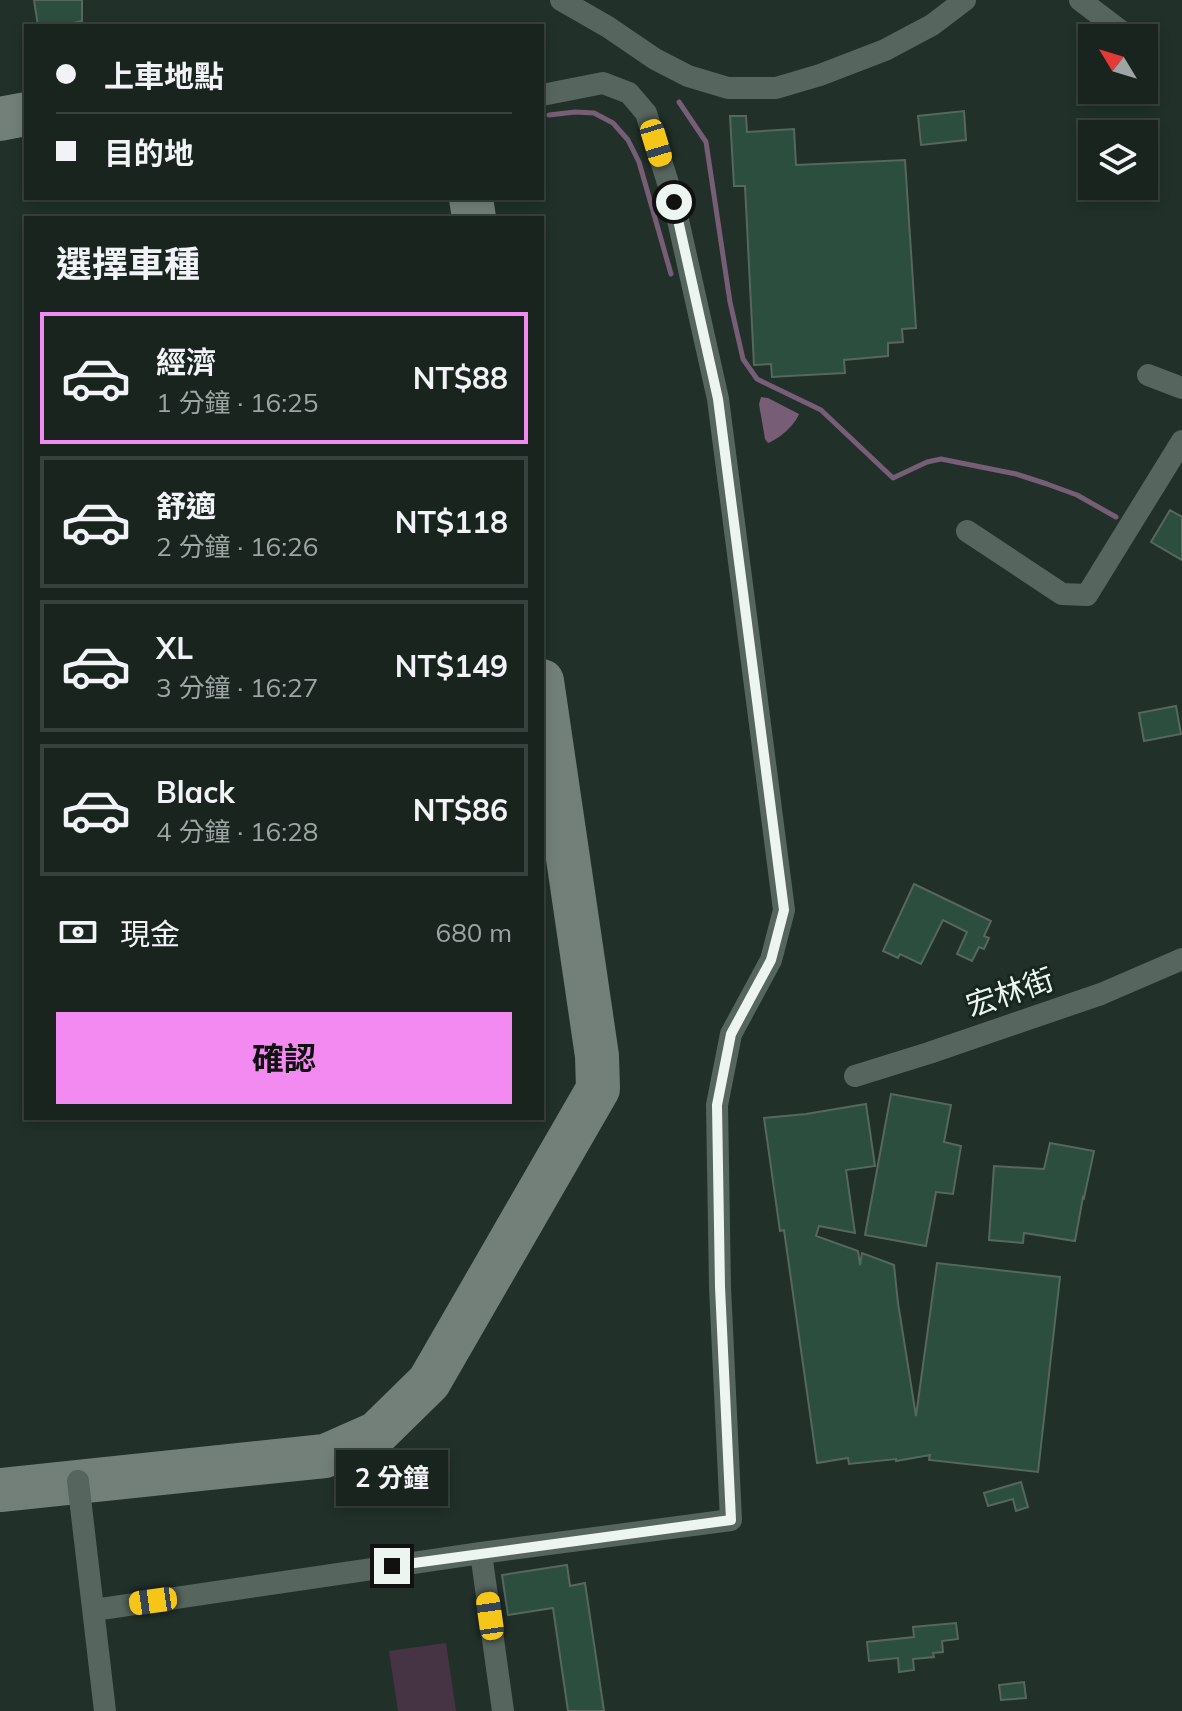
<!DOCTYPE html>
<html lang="zh-TW">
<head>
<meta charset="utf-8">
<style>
	:root { --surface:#19241f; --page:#26302c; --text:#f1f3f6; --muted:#9fa4a4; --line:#37413d; --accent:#f38af2 }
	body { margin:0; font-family:Mulish,"Noto Sans TC",sans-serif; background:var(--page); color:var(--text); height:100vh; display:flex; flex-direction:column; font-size:30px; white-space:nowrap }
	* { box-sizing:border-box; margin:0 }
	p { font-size:26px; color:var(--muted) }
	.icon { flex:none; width:44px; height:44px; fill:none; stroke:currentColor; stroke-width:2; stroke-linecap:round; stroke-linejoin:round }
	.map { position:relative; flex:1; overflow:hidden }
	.panel { position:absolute; left:24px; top:216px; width:520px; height:904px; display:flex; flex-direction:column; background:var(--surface); border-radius:0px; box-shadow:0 4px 12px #0003,0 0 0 2px var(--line) }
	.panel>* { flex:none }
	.guide { position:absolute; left:24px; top:24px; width:520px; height:176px; border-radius:0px; box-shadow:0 4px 12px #0003,0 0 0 2px var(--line); display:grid; align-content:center; height:176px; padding:0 32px; background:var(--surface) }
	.needle { width:52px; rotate:308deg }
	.buttons { position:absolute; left:1078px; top:24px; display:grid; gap:16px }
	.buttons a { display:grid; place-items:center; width:80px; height:80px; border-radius:0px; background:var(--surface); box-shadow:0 4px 12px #0003,0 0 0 2px var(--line); font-size:40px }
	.end { position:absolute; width:36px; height:36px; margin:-18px; border:10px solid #ecf5f0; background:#111; box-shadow:0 0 0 4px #111 }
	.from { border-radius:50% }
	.bubble { position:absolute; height:56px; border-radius:0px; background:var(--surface); box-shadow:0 4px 12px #0003,0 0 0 2px var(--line); font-size:26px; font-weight:700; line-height:56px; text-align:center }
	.car { position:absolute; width:24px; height:48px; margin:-24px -12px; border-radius:10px; box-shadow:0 0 6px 2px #0007; background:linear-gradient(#f5c518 24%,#345 0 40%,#f5c518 0 76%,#345 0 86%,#f5c518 0) }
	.guide b { display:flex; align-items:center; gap:28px; height:76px; font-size:30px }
	.guide b+b { border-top:2px solid var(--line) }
	.guide i { width:20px; height:20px; background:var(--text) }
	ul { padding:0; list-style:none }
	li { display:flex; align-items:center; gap:24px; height:132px; margin:0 16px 12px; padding:0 16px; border:4px solid var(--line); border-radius:0px }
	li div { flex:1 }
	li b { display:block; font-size:30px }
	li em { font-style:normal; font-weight:700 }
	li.current { border-color:var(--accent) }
	li>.icon { width:72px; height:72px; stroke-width:1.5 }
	h2 { padding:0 32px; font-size:36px; line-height:96px }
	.pay { display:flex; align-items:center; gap:20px; height:88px; padding:0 32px; font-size:30px }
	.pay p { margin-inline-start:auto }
	.primary-button { display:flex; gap:16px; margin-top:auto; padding:16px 32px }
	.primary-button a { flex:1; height:92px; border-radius:0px; background:var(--accent); color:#111; font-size:32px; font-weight:700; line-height:92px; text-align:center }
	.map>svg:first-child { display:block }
</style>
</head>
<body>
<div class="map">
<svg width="1182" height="1711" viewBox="0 0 1182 1711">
	<rect width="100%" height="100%" fill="#213029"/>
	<path fill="#463445" d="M446,1643L456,1711H398L389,1651Z"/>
	<path fill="#775d76" d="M761,397L768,398L799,414C795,425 779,439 768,443L765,439L759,404Z"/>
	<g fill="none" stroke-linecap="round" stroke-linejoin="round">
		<path stroke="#775d76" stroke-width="5" d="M679,102L706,142L730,302L743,359L757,379L821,410L893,478L927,462L941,459L1016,474L1047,484L1077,495L1116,517
			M549,115L575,112L594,113L613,123L628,140L639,162L671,274"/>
		<path stroke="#73807a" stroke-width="44" d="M0,119L26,114
			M471,198L474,218
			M0,1490L325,1456L377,1433L429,1382L598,1089L597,1056L542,681"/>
	</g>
	<path fill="#2b4e3e" stroke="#56675e" stroke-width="2" d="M34,0H82V21L59,26H38Z
		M964,111L966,140L921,145L918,116Z
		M730,116H746L747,132L794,129L796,165L905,160L916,328L902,329L903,342L888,343V356L844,360L845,373L807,375L772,377L771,364L754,365L745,186H734Z
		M1170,510L1182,517V560L1151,542Z
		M1176,706L1181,734L1144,741L1139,713Z
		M914,884L991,921L984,936L989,938L984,949L979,947L972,961L957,954L967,932L943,920L921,964L900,954L898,958L883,951Z
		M891,1094L951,1105L944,1142L961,1146L953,1194L936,1192L926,1246L865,1235Z
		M866,1104L875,1166L846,1170L855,1233L819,1226L816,1236L858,1251L860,1265L862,1253L894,1265L898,1303L916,1416L937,1263L1060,1277L1038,1472L929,1460L930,1455L896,1461V1459L849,1464L848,1458L817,1463L784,1230L780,1231L764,1118L806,1114Z
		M1050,1143L1094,1151L1084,1198L1083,1197L1075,1241L1024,1233L1023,1243L989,1240L994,1166L1044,1169Z
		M1021,1482L1028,1507L1016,1511L1013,1499L988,1506L984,1493Z
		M567,1565L570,1586L585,1583L604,1711H568L553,1608L508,1615L502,1575Z
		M956,1623L958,1639L942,1641L943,1652L933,1653L934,1657L913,1659L914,1670L899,1672L898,1658L869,1661L867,1642L914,1637L913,1627Z
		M1024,1682L1026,1698L1001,1700L999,1685Z"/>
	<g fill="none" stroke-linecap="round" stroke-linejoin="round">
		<path stroke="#56655d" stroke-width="22" d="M561,0L608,27L655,59L688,76L728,88H776L820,75L885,50L932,25L965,0
			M1080,0L1130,38
			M1144,50L1146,52
			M1148,375L1182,388
			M967,531L1062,594L1087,595L1182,441
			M855,1076L929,1053L1101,994L1182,959
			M78,1481L105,1711
			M481,1553L503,1711
			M94,1610L481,1553L731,1520L720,1287L717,1105L731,1034L771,960L784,910L718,399L674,202L646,113L629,93L603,83L542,95"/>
	</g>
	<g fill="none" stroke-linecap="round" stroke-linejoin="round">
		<path stroke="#ecf5f0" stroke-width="10" d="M392,1566L731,1520L720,1287L717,1105L731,1034L771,960L784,910L718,399L674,202"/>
	</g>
	<g text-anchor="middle" stroke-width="6" stroke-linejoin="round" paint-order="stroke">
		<g font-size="30" fill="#ecf5f0" stroke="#17261f">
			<text transform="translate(1010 993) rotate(-19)" y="10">宏林街</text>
		</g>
	</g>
</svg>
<div class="buttons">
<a><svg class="needle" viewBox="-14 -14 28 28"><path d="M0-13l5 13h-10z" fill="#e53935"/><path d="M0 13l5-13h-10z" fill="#9fa4a4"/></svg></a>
<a><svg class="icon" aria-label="layers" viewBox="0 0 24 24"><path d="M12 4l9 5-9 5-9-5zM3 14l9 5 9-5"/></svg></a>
</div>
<i class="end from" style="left:674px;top:202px"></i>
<i class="end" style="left:392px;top:1566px"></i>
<div class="bubble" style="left:336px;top:1450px;width:112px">2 分鐘</div>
<i class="car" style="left:656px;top:143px;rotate:163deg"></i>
<i class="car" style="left:153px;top:1601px;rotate:262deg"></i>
<i class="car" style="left:490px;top:1616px;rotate:352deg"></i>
<div class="guide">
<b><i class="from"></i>上車地點</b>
<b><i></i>目的地</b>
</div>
<section class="panel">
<h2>選擇車種</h2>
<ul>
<li class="current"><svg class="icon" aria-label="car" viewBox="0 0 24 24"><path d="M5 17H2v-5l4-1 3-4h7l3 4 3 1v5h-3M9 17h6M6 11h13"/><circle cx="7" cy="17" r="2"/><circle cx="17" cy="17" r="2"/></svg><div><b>經濟</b><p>1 分鐘 · 16:25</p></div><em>NT$88</em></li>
<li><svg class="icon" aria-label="car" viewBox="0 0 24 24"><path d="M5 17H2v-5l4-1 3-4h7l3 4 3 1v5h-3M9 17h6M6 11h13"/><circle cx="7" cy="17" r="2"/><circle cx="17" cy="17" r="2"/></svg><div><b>舒適</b><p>2 分鐘 · 16:26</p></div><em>NT$118</em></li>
<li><svg class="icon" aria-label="car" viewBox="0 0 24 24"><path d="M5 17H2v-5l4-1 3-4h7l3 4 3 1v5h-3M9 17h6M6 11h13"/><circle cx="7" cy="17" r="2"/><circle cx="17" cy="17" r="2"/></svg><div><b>XL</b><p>3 分鐘 · 16:27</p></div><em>NT$149</em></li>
<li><svg class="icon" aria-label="car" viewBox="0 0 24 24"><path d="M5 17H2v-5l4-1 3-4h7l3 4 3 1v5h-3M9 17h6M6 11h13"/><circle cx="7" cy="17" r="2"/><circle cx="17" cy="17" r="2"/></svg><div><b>Black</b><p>4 分鐘 · 16:28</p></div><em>NT$86</em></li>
</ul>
<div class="pay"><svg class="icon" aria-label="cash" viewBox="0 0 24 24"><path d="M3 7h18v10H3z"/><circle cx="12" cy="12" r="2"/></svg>現金<p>680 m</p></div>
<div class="primary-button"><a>確認</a></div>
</section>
</div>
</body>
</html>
